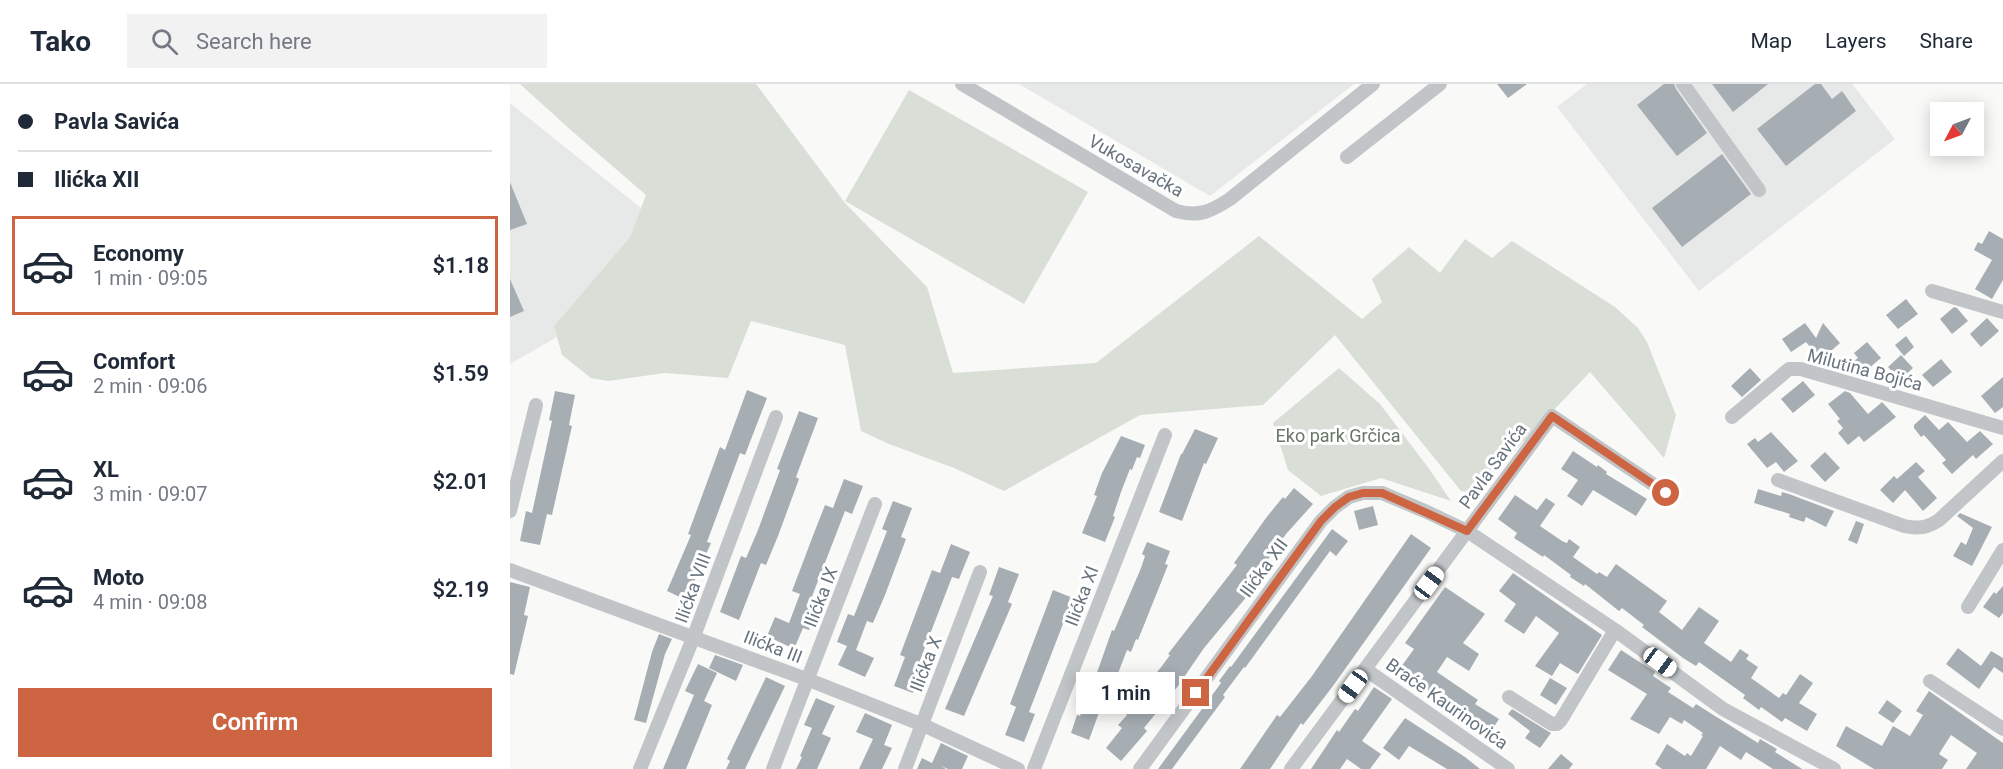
<!DOCTYPE html>
<html lang="en">
<head>
<meta charset="utf-8">
<style>
	:root { --surface:#fff; --page:#f2f2f3; --text:#1f2937; --muted:#747a83; --line:#e0e1e3; --accent:#cd6543 }
	body { margin:0; font-family:Roboto,sans-serif; background:var(--page); color:var(--text); height:100vh; display:flex; flex-direction:column; font-size:22px; white-space:nowrap }
	* { box-sizing:border-box; margin:0 }
	p { font-size:20px; color:var(--muted) }
	.icon { flex:none; width:33px; height:33px; fill:none; stroke:currentColor; stroke-width:2; stroke-linecap:round; stroke-linejoin:round }
	.map { position:relative; flex:1; overflow:hidden }
	.sheet { display:flex; flex-direction:column; background:var(--surface); width:510px }
	.sheet>* { flex:none }
	.hud { display:grid; align-content:center; height:132px; padding:0 18px; background:var(--surface) }
	.needle { width:39px; rotate:229deg }
	.fabs { position:absolute; left:1420px; top:18px; display:grid; gap:12px }
	.fabs a { display:grid; place-items:center; width:54px; height:54px; border-radius:0px; background:var(--surface); box-shadow:0 3px 15px #0003; font-size:30px }
	.end { position:absolute; width:27px; height:27px; margin:-14px; border:8px solid #cd6543; background:#fff; box-shadow:0 0 0 3px #fff }
	.from { border-radius:50% }
	.bubble { position:absolute; height:42px; border-radius:0px; background:var(--surface); box-shadow:0 3px 15px #0003; font-size:20px; font-weight:600; line-height:42px; text-align:center }
	.car { position:absolute; width:18px; height:36px; margin:-18px -9px; border-radius:8px; box-shadow:0 0 4px 2px #0007; background:linear-gradient(#fff 24%,#345 0 40%,#fff 0 76%,#345 0 86%,#fff 0) }
	.hud b { display:flex; align-items:center; gap:21px; height:57px; font-size:22px }
	.hud b+b { border-top:2px solid var(--line) }
	.hud i { width:15px; height:15px; background:var(--text) }
	ul { padding:0; list-style:none }
	li { display:flex; align-items:center; gap:18px; height:99px; margin:0 12px 9px; padding:0 6px; border:3px solid transparent; border-radius:0px }
	li div { flex:1 }
	li b { display:block; font-size:22px }
	li em { font-style:normal; font-weight:600 }
	li.on { border-color:var(--accent) }
	li>.icon { width:54px; height:54px; stroke-width:1.5 }
	.button { display:flex; gap:12px; margin-top:auto; padding:12px 18px }
	.button a { flex:1; height:69px; border-radius:0px; background:var(--accent); color:#fff; font-size:24px; font-weight:600; line-height:69px; text-align:center }
	header { display:flex; align-items:center; gap:36px; box-sizing:border-box; height:84px; padding:0 30px; background:var(--surface); border-bottom:2px solid var(--line) }
	header strong { font-size:28px }
	nav { display:flex; gap:33px; margin-inline-start:auto; font-size:21px }
	.search { width:420px; height:54px; background:var(--page); display:flex; align-items:center; gap:15px; box-sizing:border-box; padding:0 21px; border-radius:0px; color:var(--muted); font-size:22px }
	main { display:flex; flex:1; min-height:0 }
	.map>svg:first-child { display:block }
</style>
</head>
<body>
<header>
<strong>Tako</strong>
<div class="search"><svg class="icon" aria-label="search" viewBox="0 0 24 24"><circle cx="10" cy="10" r="6"/><path d="M15 15l6 6"/></svg>Search here</div>
<nav><a>Map</a><a>Layers</a><a>Share</a></nav>
</header>
<main>
<section class="sheet">
<div class="hud">
<b><i class="from"></i>Pavla Savića</b>
<b><i></i>Ilićka XII</b>
</div>
<ul>
<li class="on"><svg class="icon" aria-label="car" viewBox="0 0 24 24"><path d="M5 17H2v-5l4-1 3-4h7l3 4 3 1v5h-3M9 17h6M6 11h13"/><circle cx="7" cy="17" r="2"/><circle cx="17" cy="17" r="2"/></svg><div><b>Economy</b><p>1 min · 09:05</p></div><em>$1.18</em></li>
<li><svg class="icon" aria-label="car" viewBox="0 0 24 24"><path d="M5 17H2v-5l4-1 3-4h7l3 4 3 1v5h-3M9 17h6M6 11h13"/><circle cx="7" cy="17" r="2"/><circle cx="17" cy="17" r="2"/></svg><div><b>Comfort</b><p>2 min · 09:06</p></div><em>$1.59</em></li>
<li><svg class="icon" aria-label="car" viewBox="0 0 24 24"><path d="M5 17H2v-5l4-1 3-4h7l3 4 3 1v5h-3M9 17h6M6 11h13"/><circle cx="7" cy="17" r="2"/><circle cx="17" cy="17" r="2"/></svg><div><b>XL</b><p>3 min · 09:07</p></div><em>$2.01</em></li>
<li><svg class="icon" aria-label="car" viewBox="0 0 24 24"><path d="M5 17H2v-5l4-1 3-4h7l3 4 3 1v5h-3M9 17h6M6 11h13"/><circle cx="7" cy="17" r="2"/><circle cx="17" cy="17" r="2"/></svg><div><b>Moto</b><p>4 min · 09:08</p></div><em>$2.19</em></li>
</ul>
<div class="button"><a>Confirm</a></div>
</section>
<div class="map">
<svg width="1493" height="685" viewBox="0 0 1493 685">
	<rect width="100%" height="100%" fill="#f9f9f7"/>
	<path fill="#e7e8e8" d="M509,0H844L700,112Z
		M1077,0H1342L1385,55L1189,207L1047,23Z
		M0,19L131,124L120,153L44,242L47,253L0,280Z"/>
	<path fill="#d9ded7" d="M10,0H246L335,119L417,203L443,289L586,279L749,152L852,235L872,218L862,195L899,163L930,189L955,155L982,174L1002,157L1105,223L1128,244L1137,258L1166,331L1154,374L1080,288L966,408L951,407L825,251L753,321L630,331L494,407L444,384L379,360L351,347L335,261L241,237L218,294L155,289L98,297L81,294L52,271L44,242L120,153L136,111L63,48Z
		M399,6L578,108L514,220L335,117Z
		M829,284L870,320L920,386L941,417L871,394L811,412L778,386L763,339Z"/>
	<path fill="#a7aeb3" d="M987,0H1017L998,14Z
		M1154,0H1164L1166,5L1197,49L1167,72L1127,21Z
		M1202,0H1258L1223,28Z
		M1305,0H1311L1322,15L1332,7L1346,27L1276,82L1247,45Z
		M1212,70L1241,110L1172,163L1142,124Z
		M0,98L17,140L0,146Z
		M1479,147L1493,155V196L1482,215L1465,205L1482,176L1464,166L1468,158L1472,160Z
		M0,195L14,227L0,233Z
		M1396,215L1408,230L1388,245L1376,231Z
		M1444,223L1447,224L1458,237L1442,250L1430,235Z
		M1477,234L1489,247L1471,263L1460,250Z
		M1295,239L1306,254L1313,239L1330,259L1311,276L1296,258L1281,268L1272,255Z
		M1396,252L1404,263L1394,272L1385,261Z
		M1357,258L1371,274L1358,285L1355,282L1351,285L1344,277L1348,274L1344,269Z
		M1391,271L1403,284L1390,296L1378,283Z
		M1431,275L1442,288L1423,303L1412,291Z
		M1240,284L1251,296L1232,313L1221,302Z
		M1493,293V323L1485,329L1471,312Z
		M1293,297L1305,311L1283,329L1271,315Z
		M237,306L257,314L235,371L230,369L197,458L201,459L176,516L157,507L181,451L178,450L210,363L215,366Z
		M45,307L65,311L59,341L62,342L42,431L37,430L30,461L10,457L16,427L22,429L42,337L39,336Z
		M1335,307L1340,309L1358,330L1372,318L1386,333L1354,358L1349,352L1338,361L1328,349L1333,344L1327,337L1330,335L1318,320Z
		M289,327L308,334L286,393L289,395L268,452L256,481L251,479L229,536L210,528L231,472L236,474L248,446L270,386L267,385Z
		M1415,331L1429,346L1438,338L1457,358L1470,347L1483,360L1466,375L1463,371L1442,390L1432,379L1436,376L1414,351L1411,353L1404,344V341Z
		M685,345L708,354L696,380L694,379L672,437L649,428L671,370H672Z
		M1261,348L1288,377L1274,388L1266,378L1257,384L1237,360L1245,354L1248,358Z
		M611,352L635,361L630,374L627,373L622,386L620,385L611,408L603,432L605,433L595,458L572,449L587,412L584,411L592,389Z
		M1063,367L1087,383L1088,381L1097,388L1096,390L1137,415L1126,432L1083,406L1072,422L1057,412L1068,396L1051,385Z
		M1315,368L1330,384L1315,398L1300,382Z
		M1406,378L1415,387L1408,393L1427,414L1413,427L1395,406L1383,419L1370,406L1384,392L1387,395Z
		M334,395L353,402L342,430L335,427L301,515L309,518L299,546L293,544L284,565L257,552L265,533L279,539L290,510L282,507L304,449L315,421L323,424Z
		M784,404L803,420L776,450L744,495L746,496L736,509L738,511L694,564L668,602L634,644L637,647L611,677L596,664L612,644L608,641L617,631L614,628L652,582L660,571L658,570L727,481L724,479L756,434L773,413L775,415Z
		M1248,405L1271,412L1272,408L1279,410L1324,427L1316,443L1296,433L1294,438L1279,433L1280,430L1244,419Z
		M1005,411L1027,426L1036,414L1045,420L1030,442L1052,457L1057,459L1059,455L1070,463L1063,473L1087,490L1089,488L1097,493L1106,480L1157,517L1149,528L1172,546L1189,523L1209,537L1194,559L1221,578L1230,565L1239,571L1236,575L1248,583L1241,594L1269,614L1273,609L1276,611L1290,590L1303,599L1289,619L1307,630L1297,647L1275,634L1272,638L1251,623L1249,626L1233,614L1235,611L1189,578L1186,582L1173,574L1132,543L1134,541L1112,524L1109,527L1075,500L1074,502L1060,493L1061,491L1034,471L1033,473L1004,454L1007,449L988,435Z
		M383,417L402,424L391,453L396,455L375,511L363,539L357,537L346,566L364,574L355,593L328,581L337,562L327,558L338,530L344,532L355,504L377,447L372,445Z
		M863,422L868,441L849,446L844,427Z
		M1450,429L1482,443L1462,482L1443,472L1451,458L1456,461L1463,444L1447,432Z
		M1346,437L1354,440L1347,460L1338,456Z
		M822,445L838,457L826,472L820,467L735,584L734,583L713,611L715,613L662,685H648L711,599L709,597L720,582L721,583Z
		M901,450L921,464L823,602L793,641L791,639L760,685H730L767,631L770,633L802,592Z
		M637,458L660,467L655,480L658,481L628,556L626,555L621,568L617,566L607,592H605L594,624L591,623L579,656L561,649L567,631L570,632L581,599L583,600L602,546L604,547L631,484L635,472L632,470Z
		M441,460L460,468L449,495L442,493L409,579L414,581L403,609L384,602L395,573L390,571L422,486L430,489Z
		M489,483L509,490L498,518L502,520L454,632L435,625L483,512L479,511Z
		M1003,489L1092,551L1068,590L1050,579L1042,592L1025,582L1049,549L1026,532L1014,550L994,537L1006,520L989,507Z
		M0,498L20,503L14,531L18,532L4,591L0,590Z
		M1493,502V529L1489,534L1473,523L1484,508L1486,510Z
		M935,503L975,530L953,559L969,570L959,587L937,573L927,588L968,616L965,620L989,635L978,652L962,641L965,637L888,587L904,565L895,559Z
		M543,506L563,514L519,628L525,630L514,658L495,651L506,623L500,620Z
		M149,550L162,555L155,570L136,639L124,636L142,568Z
		M1448,564L1471,582L1481,567L1493,574V589L1484,583L1469,605L1436,580Z
		M1111,566L1145,588L1143,592L1161,604L1158,608L1183,624L1186,620L1248,659L1250,655L1267,665L1265,668L1292,685H1263L1236,668L1231,676L1210,662L1196,685H1152L1145,680L1157,660L1175,672L1177,669L1181,672L1193,652L1191,651L1193,649L1174,636L1172,640L1160,633L1149,650L1120,635L1137,610L1098,586Z
		M205,571L233,581L226,597L199,584Z
		M188,580L207,589L194,617L202,621L176,685H153L184,611L175,607Z
		M256,593L275,602L235,685H216L220,677L217,675Z
		M1040,594L1057,604L1046,621L1030,611Z
		M864,603L882,615L852,657L871,670L860,685H851L837,675L830,685H801L827,646L829,648L845,625L848,627Z
		M1419,607L1493,659V685H1456L1467,669L1441,651L1429,670L1438,676L1432,685H1364L1326,662L1336,642L1372,662L1383,642L1400,652L1413,631L1406,627Z
		M306,614L325,622L312,650L321,654L307,685H286L292,673L290,672L302,644L294,641Z
		M1377,616L1392,627L1383,639L1368,629Z
		M1002,625L1041,649L1030,664L1015,654L1020,647L998,630Z
		M355,629L382,641L374,661L382,664L372,685H349L363,655L346,648Z
		M895,634L955,673L970,685H937L899,662L889,676L873,664Z
		M431,659L458,672L452,685H438L431,682L436,685H407L412,674L422,679Z
		M1051,670L1063,680L1059,685H1038Z"/>
	<g fill="none" stroke-linecap="round" stroke-linejoin="round">
		<path stroke="#c1c5c8" stroke-width="14" d="M452,0L666,127C689,133 700,128 720,115L863,0
			M1173,0L1249,106
			M837,73L930,0
			M1422,207L1493,228
			M1222,333L1279,285H1291L1493,344
			M1268,396L1394,442C1408,445 1417,444 1429,436L1493,377
			M0,427L26,321
			M0,486L299,596L413,641L508,685
			M1458,523L1493,466
			M855,585L998,685
			M1420,597L1493,645
			M999,613L1042,640H1047L1051,636L1105,546
			M130,685L184,552L266,333
			M263,685L365,420
			M395,685L470,488
			M524,685L655,351
			M630,685L811,437L825,423L839,413L853,409H872L917,428L957,447L1105,546L1213,625L1324,685
			M781,685L1042,332L1156,409"/>
	</g>
	<g fill="none" stroke-linecap="round" stroke-linejoin="round">
		<path stroke="#cd6543" stroke-width="8" d="M686,609L811,437L825,423L839,413L853,409H872L957,447L1042,332L1156,409"/>
	</g>
	<g text-anchor="middle" stroke-width="6" stroke-linejoin="round" paint-order="stroke">
		<g font-size="18" fill="#67747e" stroke="#fff">
			<text transform="translate(626 82) rotate(30)" y="6">Vukosavačka</text>
			<text transform="translate(1355 286) rotate(15)" y="6">Milutina Bojića</text>
			<text transform="translate(983 382) rotate(-54)" y="6">Pavla Savića</text>
			<text transform="translate(754 484) rotate(-54)" y="6">Ilićka XII</text>
			<text transform="translate(183 504) rotate(-70)" y="6">Ilićka VIII</text>
			<text transform="translate(572 512) rotate(-69)" y="6">Ilićka XI</text>
			<text transform="translate(311 513) rotate(-69)" y="6">Ilićka IX</text>
			<text transform="translate(263 563) rotate(21)" y="6">Ilićka III</text>
			<text transform="translate(416 580) rotate(-69)" y="6">Ilićka X</text>
			<text transform="translate(937 620) rotate(35)" y="6">Braće Kaurinovića</text>
		</g>
		<g font-size="18" fill="#697766" stroke="#fff">
			<text x="828" y="358">Eko park Grčica</text>
		</g>
	</g>
</svg>
<div class="fabs">
<a><svg class="needle" viewBox="-14 -14 28 28"><path d="M0-13l5 13h-10z" fill="#e53935"/><path d="M0 13l5-13h-10z" fill="#747a83"/></svg></a>
</div>
<i class="end from" style="left:1156px;top:409px"></i>
<i class="end" style="left:686px;top:609px"></i>
<div class="bubble" style="left:566px;top:588px;width:99px">1 min</div>
<i class="car" style="left:919px;top:499px;rotate:37deg"></i>
<i class="car" style="left:1150px;top:578px;rotate:126deg"></i>
<i class="car" style="left:843px;top:602px;rotate:216deg"></i>
</div>
</main>
</body>
</html>
